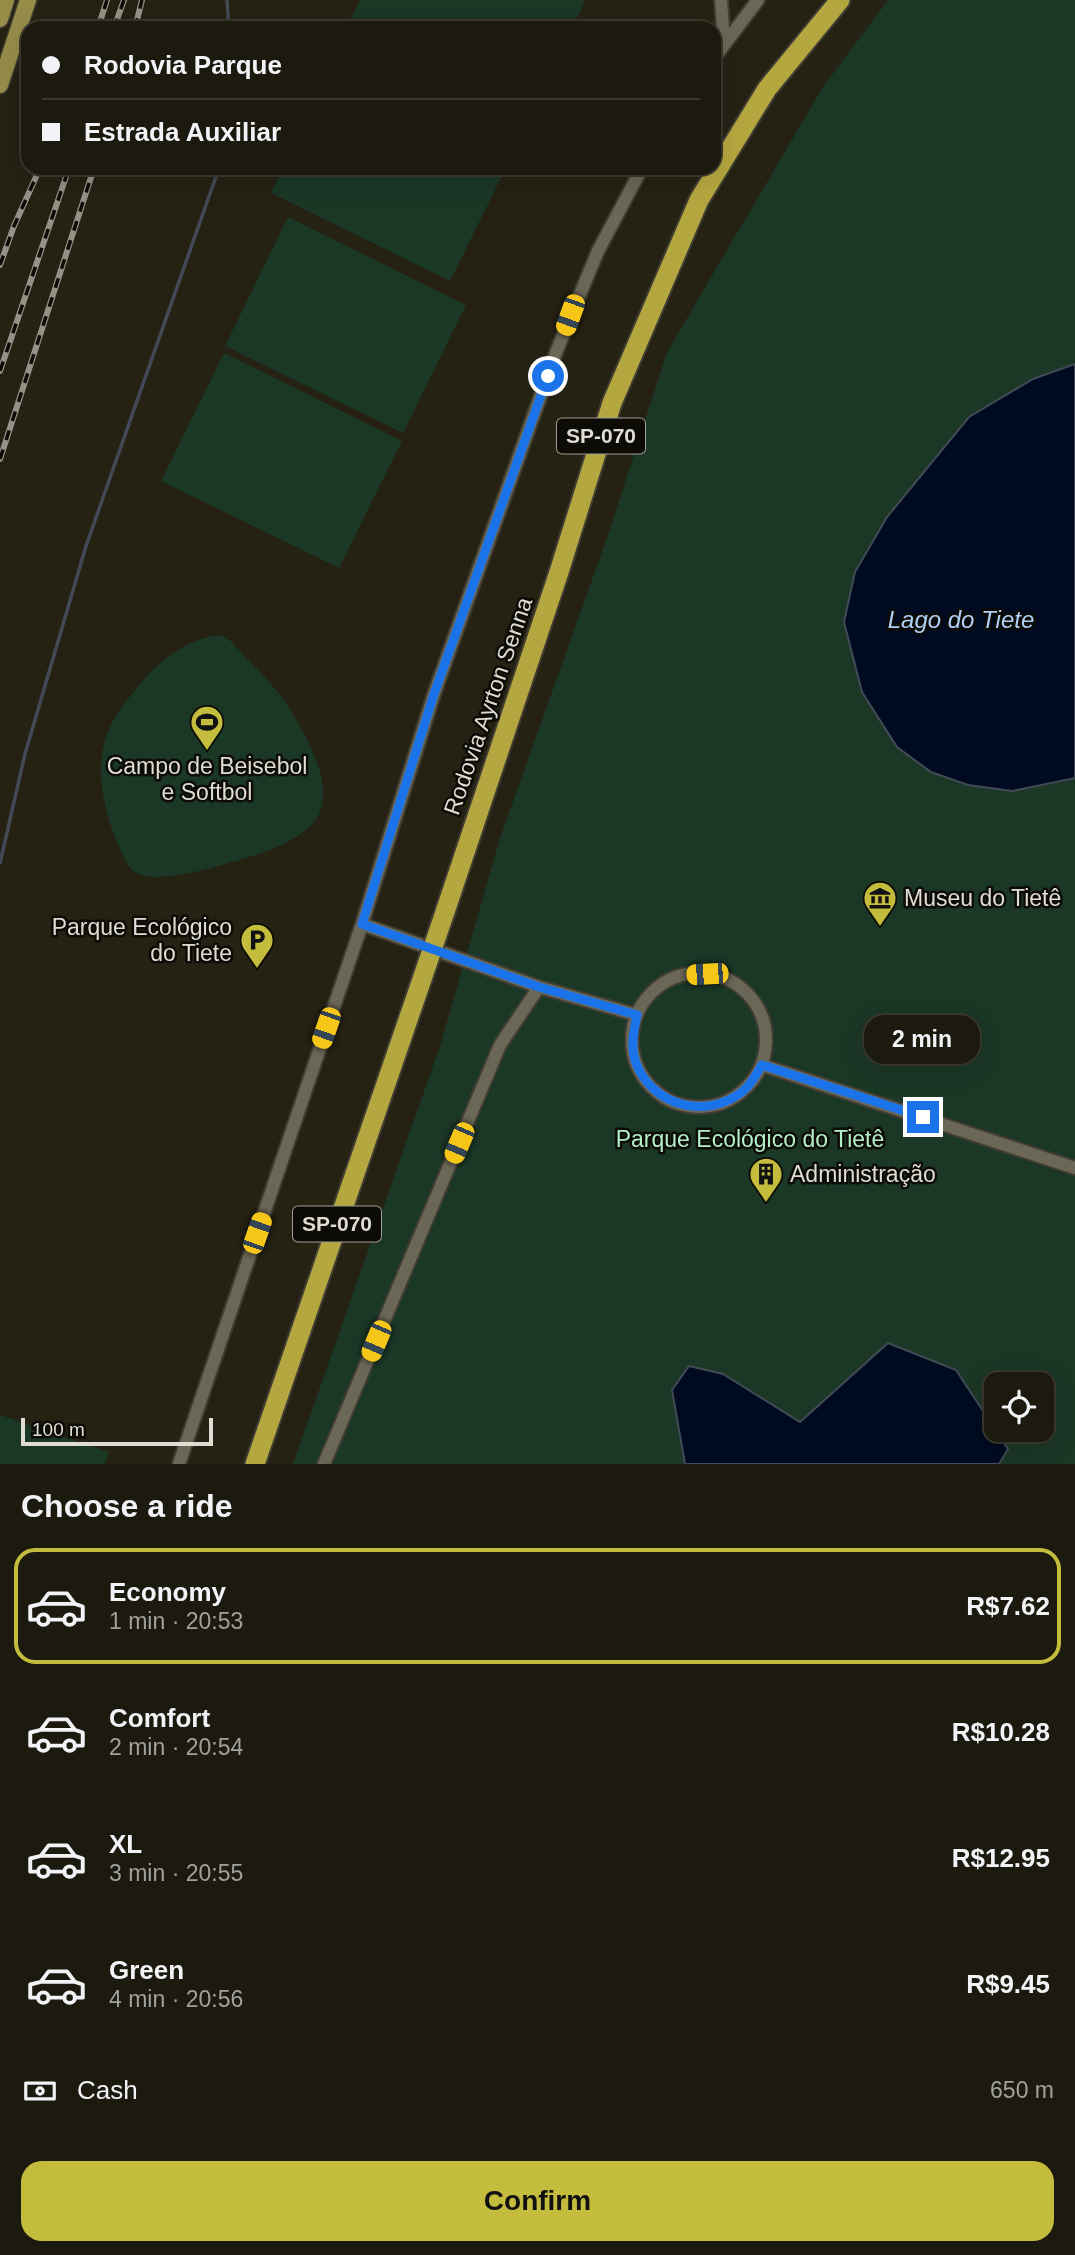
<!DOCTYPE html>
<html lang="en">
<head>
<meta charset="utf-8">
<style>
	:root { --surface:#1c190e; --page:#252217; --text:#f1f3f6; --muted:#a0a09e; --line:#3a382e; --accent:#c4bc3d }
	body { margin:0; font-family:Arial,sans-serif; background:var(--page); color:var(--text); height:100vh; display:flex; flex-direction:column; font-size:26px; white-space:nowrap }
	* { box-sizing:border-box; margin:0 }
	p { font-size:23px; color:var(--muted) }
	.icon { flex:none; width:38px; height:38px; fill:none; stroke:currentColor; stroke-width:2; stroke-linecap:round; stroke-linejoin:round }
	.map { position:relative; height:1464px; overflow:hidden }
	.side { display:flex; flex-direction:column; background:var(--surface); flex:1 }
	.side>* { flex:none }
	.hud { position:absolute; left:21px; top:21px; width:700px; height:154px; border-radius:21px; box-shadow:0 7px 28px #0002,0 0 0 2px var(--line); display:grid; align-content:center; height:154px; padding:0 21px; background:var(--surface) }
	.fabs { position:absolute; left:984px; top:1372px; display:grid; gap:14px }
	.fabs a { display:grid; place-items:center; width:70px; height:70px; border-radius:14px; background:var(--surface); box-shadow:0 7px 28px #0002,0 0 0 2px var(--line); font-size:35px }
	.scale { position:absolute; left:21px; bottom:18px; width:192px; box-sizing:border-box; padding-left:7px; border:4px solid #dfddd3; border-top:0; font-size:19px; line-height:24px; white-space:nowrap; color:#dfddd3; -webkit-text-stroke:5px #0c0b05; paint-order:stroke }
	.end { position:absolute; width:32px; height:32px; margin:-16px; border:9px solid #1a73e8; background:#fff; box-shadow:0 0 0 4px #fff }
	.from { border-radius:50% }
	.bubble { position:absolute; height:49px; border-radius:21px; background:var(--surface); box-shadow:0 7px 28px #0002,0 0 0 2px var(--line); font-size:23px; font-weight:700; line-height:49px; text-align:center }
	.car { position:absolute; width:21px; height:42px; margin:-21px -10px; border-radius:9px; box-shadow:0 0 5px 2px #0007; background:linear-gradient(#f5c518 24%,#345 0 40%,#f5c518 0 76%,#345 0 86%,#f5c518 0) }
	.hud b { display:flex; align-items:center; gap:24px; height:66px; font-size:26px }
	.hud b+b { border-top:2px solid var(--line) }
	.hud i { width:18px; height:18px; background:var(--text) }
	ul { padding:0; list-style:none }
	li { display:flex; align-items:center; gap:21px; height:116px; margin:0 14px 10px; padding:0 7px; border:4px solid transparent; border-radius:21px }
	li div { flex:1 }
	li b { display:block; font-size:26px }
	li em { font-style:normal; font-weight:700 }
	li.active { border-color:var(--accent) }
	li>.icon { width:63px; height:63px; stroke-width:1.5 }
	h2 { padding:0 21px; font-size:32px; line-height:84px }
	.pay { display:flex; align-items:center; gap:18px; height:77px; padding:0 21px; font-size:26px }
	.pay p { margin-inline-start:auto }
	.primary-button { display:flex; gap:14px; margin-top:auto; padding:14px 21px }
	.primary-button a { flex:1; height:80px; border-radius:21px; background:var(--accent); color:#111; font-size:28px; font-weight:700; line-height:80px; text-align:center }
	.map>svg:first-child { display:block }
</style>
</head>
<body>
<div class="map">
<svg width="1075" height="1464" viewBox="0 0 1075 1464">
	<rect width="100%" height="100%" fill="#252113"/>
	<path fill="#1b3726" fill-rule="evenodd" d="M360,0H582L585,1L572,28H346Z
		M888,0H1075V1464H293L441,1043L500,838L609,532L667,352L823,87ZM996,1384H1041V1430H996Z
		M283,168H506L450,281L271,193Z
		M288,217L466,305L403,433L225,346Z
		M224,353L402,441L339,568L161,481Z
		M221,635L232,642C250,663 273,683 288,706C305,733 338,789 316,819C298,844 260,854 232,862C209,869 160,883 138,874C129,870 124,858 120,849C102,809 90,756 116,716C142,678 173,640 221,635Z
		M0,1415L109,1452L105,1464H0Z"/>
	<path fill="#000b21" stroke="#434a56" stroke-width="2" d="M1075,364V778L1012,791L968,785L931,772L897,747L862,692L844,622L855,572L887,517L969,417L1033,379Z
		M888,1343L956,1370L1008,1449L999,1464H685L672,1390L689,1366L723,1374L800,1422Z"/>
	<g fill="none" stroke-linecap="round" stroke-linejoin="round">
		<path stroke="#434a56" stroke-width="3.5" d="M227,0L229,28
			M0,863L25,754L86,546L219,168"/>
		<defs>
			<path id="minor" d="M721,0L724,43
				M714,58L758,0
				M362,924L539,987L637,1015
				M632 1040a67 67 0 1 1 134 0a67 67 0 1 1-134 0Z
				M762,1065L1075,1168
				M179,1464L362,924L434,694L557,350L598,251L642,168
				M324,1464L500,1045L539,987"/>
			<path id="major" d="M0,19L6,0
				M0,85L28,0"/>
			<path id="highway" d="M445,912L559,572L612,403L699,200L767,89L840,0
				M255,1464L420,985"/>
		</defs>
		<use href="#minor" stroke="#403d33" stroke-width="16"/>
		<use href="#major" stroke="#403d33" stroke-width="19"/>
		<use href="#highway" stroke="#403d33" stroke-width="23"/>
		<use href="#minor" stroke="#6b6757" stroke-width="12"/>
		<use href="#major" stroke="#978d49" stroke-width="16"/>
		<use href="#highway" stroke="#b5a73f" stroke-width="19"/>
		<defs>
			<path id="rail" d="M98,28L107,0
				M114,28L124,0
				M135,28L142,0
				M0,265L14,226L40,168
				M0,371L69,168
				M0,459L94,168"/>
		</defs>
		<use href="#rail" stroke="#949186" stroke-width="6"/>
		<use href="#rail" stroke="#0c0b05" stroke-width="3.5" stroke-dasharray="10" stroke-linecap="butt"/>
		<defs>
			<path id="highway-bridge" d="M420,985L445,912"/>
		</defs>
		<use href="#highway-bridge" stroke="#403d33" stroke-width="23" stroke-linecap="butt"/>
		<use href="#highway-bridge" stroke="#b5a73f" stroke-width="19"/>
	</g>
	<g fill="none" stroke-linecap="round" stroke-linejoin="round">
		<path stroke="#1a73e8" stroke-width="9" d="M548,376L434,694L362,924L539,987L637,1015C634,1031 630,1047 636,1063C653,1107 707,1120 743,1091C751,1085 757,1073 762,1065L923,1117"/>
	</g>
	<defs>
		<symbol id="stadium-pin" viewBox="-11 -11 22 30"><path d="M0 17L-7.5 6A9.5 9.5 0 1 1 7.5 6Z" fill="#c4bc3d" stroke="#0c0b05"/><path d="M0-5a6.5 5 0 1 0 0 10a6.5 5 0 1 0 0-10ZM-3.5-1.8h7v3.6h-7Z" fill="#111"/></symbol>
		<symbol id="museum-pin" viewBox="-11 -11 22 30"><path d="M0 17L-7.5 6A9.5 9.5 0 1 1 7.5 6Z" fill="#c4bc3d" stroke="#0c0b05"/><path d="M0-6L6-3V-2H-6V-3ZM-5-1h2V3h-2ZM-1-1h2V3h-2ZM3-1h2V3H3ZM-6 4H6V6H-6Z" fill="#111"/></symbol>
		<symbol id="parking-pin" viewBox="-11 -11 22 30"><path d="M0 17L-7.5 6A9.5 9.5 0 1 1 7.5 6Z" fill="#c4bc3d" stroke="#0c0b05"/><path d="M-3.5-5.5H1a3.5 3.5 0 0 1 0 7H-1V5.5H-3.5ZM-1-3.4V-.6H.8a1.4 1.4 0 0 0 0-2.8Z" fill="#111"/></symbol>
		<symbol id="building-pin" viewBox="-11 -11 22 30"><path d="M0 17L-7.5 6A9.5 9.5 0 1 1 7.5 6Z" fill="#c4bc3d" stroke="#0c0b05"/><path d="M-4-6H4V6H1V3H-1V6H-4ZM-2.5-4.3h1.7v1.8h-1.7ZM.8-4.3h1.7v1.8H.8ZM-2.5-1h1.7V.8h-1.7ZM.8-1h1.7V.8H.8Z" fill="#111"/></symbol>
	</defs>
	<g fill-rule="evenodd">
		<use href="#stadium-pin" x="188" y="703" width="38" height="52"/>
		<use href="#museum-pin" x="861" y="879" width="38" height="52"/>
		<use href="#parking-pin" x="238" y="921" width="38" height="52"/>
		<use href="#building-pin" x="747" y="1155" width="38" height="52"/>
	</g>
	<g text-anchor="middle" stroke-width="5" stroke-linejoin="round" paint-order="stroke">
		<g fill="#0c0b05" stroke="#a09e95" stroke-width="2">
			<rect x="557" y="418.5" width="88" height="35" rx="5"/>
			<rect x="293" y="1206.5" width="88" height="35" rx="5"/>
		</g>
		<g font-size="21" font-weight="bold" fill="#dfddd3">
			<text x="601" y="443">SP-070</text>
			<text x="337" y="1231">SP-070</text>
		</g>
		<g font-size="23" fill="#dfddd3" stroke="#0c0b05">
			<text transform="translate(488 706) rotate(-71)" y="8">Rodovia Ayrton Senna</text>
		</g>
		<g font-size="23" fill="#dfddd3" stroke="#0c0b05" text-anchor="start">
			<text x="207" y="774" text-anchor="middle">Campo de Beisebol<tspan x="207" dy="26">e Softbol</tspan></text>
			<text x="904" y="906">Museu do Tietê</text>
			<text x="232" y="935" text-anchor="end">Parque Ecológico<tspan x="232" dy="26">do Tiete</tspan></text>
			<text x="790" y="1182">Administração</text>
		</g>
		<g font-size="23" fill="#b2eec6" stroke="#0c0b05">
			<text x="750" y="1147">Parque Ecológico do Tietê</text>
		</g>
		<g font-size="24" font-style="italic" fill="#b0cff7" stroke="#0c0b05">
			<text x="961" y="628">Lago do Tiete</text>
		</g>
	</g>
</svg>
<div class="fabs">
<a><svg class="icon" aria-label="locate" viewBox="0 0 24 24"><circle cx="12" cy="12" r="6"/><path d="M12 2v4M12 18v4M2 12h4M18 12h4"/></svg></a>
</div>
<div class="scale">100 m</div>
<i class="end from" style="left:548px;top:376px"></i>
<i class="end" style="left:923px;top:1117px"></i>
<div class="bubble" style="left:864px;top:1015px;width:116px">2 min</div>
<i class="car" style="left:570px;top:315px;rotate:200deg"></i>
<i class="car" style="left:707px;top:974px;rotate:267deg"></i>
<i class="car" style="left:326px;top:1028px;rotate:199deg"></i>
<i class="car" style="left:459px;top:1143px;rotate:203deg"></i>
<i class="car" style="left:257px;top:1233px;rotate:19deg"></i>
<i class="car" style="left:376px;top:1341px;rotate:203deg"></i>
<div class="hud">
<b><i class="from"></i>Rodovia Parque</b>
<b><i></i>Estrada Auxiliar</b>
</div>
</div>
<section class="side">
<h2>Choose a ride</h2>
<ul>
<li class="active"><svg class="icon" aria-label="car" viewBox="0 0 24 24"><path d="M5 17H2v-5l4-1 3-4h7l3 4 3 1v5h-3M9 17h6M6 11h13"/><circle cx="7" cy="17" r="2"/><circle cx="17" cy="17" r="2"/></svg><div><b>Economy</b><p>1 min · 20:53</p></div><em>R$7.62</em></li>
<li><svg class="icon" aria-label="car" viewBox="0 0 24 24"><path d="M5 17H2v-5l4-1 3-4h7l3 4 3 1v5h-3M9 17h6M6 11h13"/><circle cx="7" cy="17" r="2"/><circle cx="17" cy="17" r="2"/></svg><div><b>Comfort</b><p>2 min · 20:54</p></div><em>R$10.28</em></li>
<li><svg class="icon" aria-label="car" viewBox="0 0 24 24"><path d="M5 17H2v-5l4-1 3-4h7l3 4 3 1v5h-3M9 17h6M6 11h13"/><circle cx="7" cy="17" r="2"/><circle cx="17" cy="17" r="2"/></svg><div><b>XL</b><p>3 min · 20:55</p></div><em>R$12.95</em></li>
<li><svg class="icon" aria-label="car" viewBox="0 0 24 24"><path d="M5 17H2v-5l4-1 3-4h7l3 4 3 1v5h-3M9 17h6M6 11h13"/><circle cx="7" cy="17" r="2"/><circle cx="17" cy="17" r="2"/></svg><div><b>Green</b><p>4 min · 20:56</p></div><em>R$9.45</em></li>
</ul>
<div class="pay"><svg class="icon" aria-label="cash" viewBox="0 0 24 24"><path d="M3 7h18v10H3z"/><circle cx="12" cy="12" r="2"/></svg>Cash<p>650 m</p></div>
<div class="primary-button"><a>Confirm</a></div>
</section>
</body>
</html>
